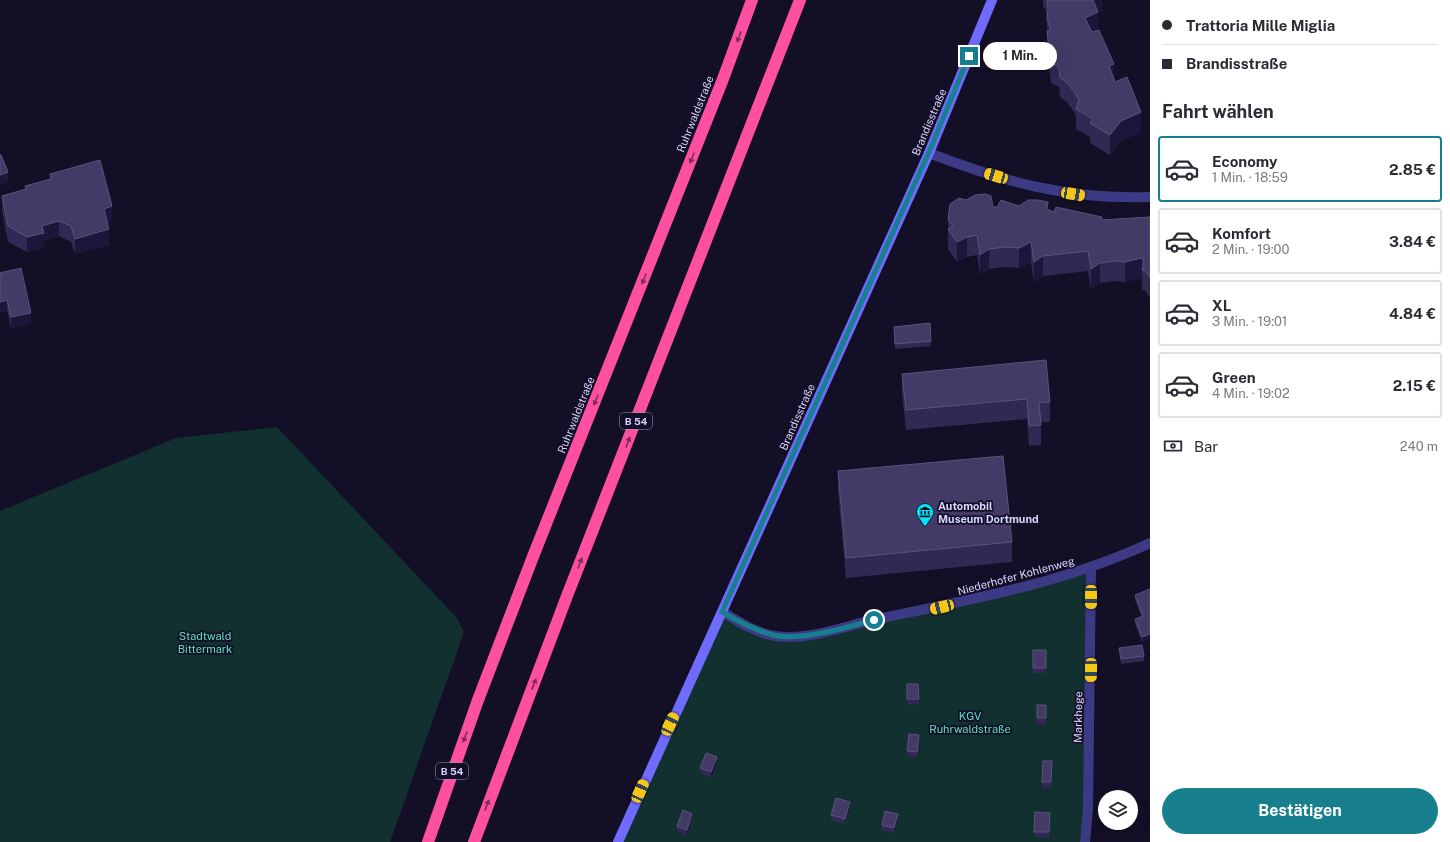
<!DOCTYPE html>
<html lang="de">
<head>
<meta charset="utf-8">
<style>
	:root { --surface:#fff; --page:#f7f7f7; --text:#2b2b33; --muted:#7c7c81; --line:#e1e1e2; --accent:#187f8f }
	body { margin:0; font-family:"Public Sans",sans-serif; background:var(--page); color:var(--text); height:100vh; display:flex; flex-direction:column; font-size:15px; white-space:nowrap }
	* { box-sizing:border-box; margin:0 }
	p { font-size:13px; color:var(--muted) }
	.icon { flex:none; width:22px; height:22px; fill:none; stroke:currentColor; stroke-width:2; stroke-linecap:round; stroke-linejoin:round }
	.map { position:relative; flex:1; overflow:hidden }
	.details { display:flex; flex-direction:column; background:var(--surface); width:300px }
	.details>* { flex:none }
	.guide { display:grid; align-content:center; height:88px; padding:0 12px; background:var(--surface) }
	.fabs { position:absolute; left:1098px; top:790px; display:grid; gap:8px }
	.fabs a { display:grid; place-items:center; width:40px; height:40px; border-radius:50%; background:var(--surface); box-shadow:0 4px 16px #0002; font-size:20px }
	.end { position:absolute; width:18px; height:18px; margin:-9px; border:5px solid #187f8f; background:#fff; box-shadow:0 0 0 2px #fff }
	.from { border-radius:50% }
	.bubble { position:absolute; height:28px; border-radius:14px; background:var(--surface); box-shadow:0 4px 16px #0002; font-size:13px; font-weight:700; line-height:28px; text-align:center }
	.car { position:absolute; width:12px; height:24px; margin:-12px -6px; border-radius:5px; box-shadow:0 0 3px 1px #0007; background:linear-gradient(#f5c518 24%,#345 0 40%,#f5c518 0 76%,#345 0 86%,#f5c518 0) }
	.guide b { display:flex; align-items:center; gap:14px; height:38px; font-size:15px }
	.guide b+b { border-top:1px solid var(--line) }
	.guide i { width:10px; height:10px; background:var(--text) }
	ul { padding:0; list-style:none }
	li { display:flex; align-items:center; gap:12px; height:66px; margin:0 8px 6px; padding:0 4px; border:2px solid var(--line); border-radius:4px }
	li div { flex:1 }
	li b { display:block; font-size:15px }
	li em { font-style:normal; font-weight:700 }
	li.on { border-color:var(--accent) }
	li>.icon { width:36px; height:36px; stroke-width:1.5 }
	h2 { padding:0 12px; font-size:18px; line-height:48px }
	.pay { display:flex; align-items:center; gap:10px; height:44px; padding:0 12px; font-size:15px }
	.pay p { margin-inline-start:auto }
	.action { display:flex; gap:8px; margin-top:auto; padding:8px 12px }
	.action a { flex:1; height:46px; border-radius:24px; background:var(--accent); color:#fff; font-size:16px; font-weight:700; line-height:46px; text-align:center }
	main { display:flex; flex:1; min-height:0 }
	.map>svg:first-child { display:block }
</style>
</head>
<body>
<main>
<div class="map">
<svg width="1150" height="842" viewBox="0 0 1150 842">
	<rect width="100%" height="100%" fill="#130f26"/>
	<path fill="#12302f" d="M277,427L457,618L464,632L390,842H0V511L176,438Z
		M1091,568L1085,842H618L723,612L743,625L796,636Z"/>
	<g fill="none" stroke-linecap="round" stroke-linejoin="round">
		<path stroke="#3d3a85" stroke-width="10" d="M929,153C1004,182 1069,200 1150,197
			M723,612C739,622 756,633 775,636C807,641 842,627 873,620C967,600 1062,584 1150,543
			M1085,842L1088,809L1091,568"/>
		<path stroke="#6f6bff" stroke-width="10" d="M618,842L929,153L992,0"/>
		<path stroke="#ff4fa3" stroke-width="12" d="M428,842L478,700L534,554L723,79L752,0
			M474,842L567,596L800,0"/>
	</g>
	<path fill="#312854" d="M1043,0H1102V10L1098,12V30L1115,82L1141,132L1121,141L1110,155L1090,143V137L1076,129V116L1074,112L1067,102L1060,97L1059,87L1051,83L1047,51V18L1046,10L1043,6Z
		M50,174L112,221L107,223L109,245L75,254L71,242L59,236L44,241V248L27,252L8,242L2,211V196L25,190V186L50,180Z
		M966,200L993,207L1019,206L1048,210L1054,212L1102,220L1150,217V298L1145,290H1142V278L1125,282L1115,281L1100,283L1091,289L1088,271L1043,276L1034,282L1031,262L1019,268L1005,267L989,269L980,274L977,255L967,257L957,262L948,249V219Z
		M0,273L31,323L11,328L7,311L0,312Z
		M894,327L931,341V346L895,349Z
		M902,374L1050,402V422H1041V445L1029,446L1027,419L906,430L902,394Z
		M838,471L1012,542V562L846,578L838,491Z
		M1150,589L1142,642L1135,624V619L1141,616L1135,600V595Z
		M1119,648L1144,656V661L1121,664Z
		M1033,650H1046V673H1033Z
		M918,684L919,704L907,705V690Z
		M1037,705H1046V724H1037Z
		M919,741L917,757L907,756V751Z
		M717,762L711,778L700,773V768Z
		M1052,766L1051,787H1042V782Z
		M850,807L845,824L831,820V815Z
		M1050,813L1049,838L1034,837V832Z
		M692,819L687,835L677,831V826Z
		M898,819L894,833L882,830V825Z"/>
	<path fill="#1d163a" d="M1091,0H1102V10L1091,15Z
		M1098,12V32L1085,37V18Z
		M1114,64V84L1109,66Z
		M1141,112V132L1121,141L1110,155V135L1121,121Z
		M8,172V182L0,185V175Z
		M112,206V221L104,224V209Z
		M59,221V236L44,241V248L27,252V237L42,226Z
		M109,229V245L75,254V239Z
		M967,237V257L957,262V242Z
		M1031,242V262L1019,268V248Z
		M989,249V269L980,274V255Z
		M1043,256V276L1034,282V262Z
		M1142,258V278L1125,282V262Z
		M1100,263V283L1091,289V269Z
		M7,300V311L0,312V302Z
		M31,313V323L11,328V317Z
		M1150,634V639L1142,642V637Z
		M717,757V762L711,778V772Z
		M850,802V807L845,824V819Z
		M692,814V819L687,835V830Z
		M898,814V819L894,833V828Z"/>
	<path fill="#433a66" stroke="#5a527e" d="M1047,0H1093L1098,12L1085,18L1092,32L1099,30L1114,64L1109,66L1115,82L1127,77L1141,112L1121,121L1110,135L1090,123L1093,119L1076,109L1079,100L1074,92L1067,82L1060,78L1059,67L1051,63L1047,31L1051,30L1047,19L1048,9Z
		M0,155H1L8,172L0,175Z
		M100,160L112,206L104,209L109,229L75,239L71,226L59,221L42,226L44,233L27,237L8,226L2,196L26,189L25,186L51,179L50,174Z
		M985,194L991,196L993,207H997L1001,200L1019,206L1028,200H1038L1048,202L1047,209L1054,212L1056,207L1102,217V220L1150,217V278L1145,271L1142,270L1144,261L1142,258L1125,262L1115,261L1100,263L1091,269L1088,251L1043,256L1034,262L1031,242L1019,248L1005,247L989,249L980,255L977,235L967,237L957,242L948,229L953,226L948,219L950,204L959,198L966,200L975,195Z
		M21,268L31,313L11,317L7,300L0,302V273Z
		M930,323L931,341L895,344L894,327Z
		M1046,360L1050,402L1039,403L1041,425L1029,426L1027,399L906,410L902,374Z
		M1003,456L1012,542L846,558L838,471Z
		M1150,589V634L1142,637L1135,619L1143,616L1135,595Z
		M1142,645L1144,656L1121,659L1119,648Z
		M1033,650H1046V668H1033Z
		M907,684H918L919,699H907Z
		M1037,705H1046V718H1037Z
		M909,734L919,735L917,752L907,751Z
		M706,753L717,757L711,772L700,768Z
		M1043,761H1052L1051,782H1042Z
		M836,798L850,802L845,819L831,815Z
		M683,810L692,814L687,830L677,826Z
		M885,811L898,814L894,828L882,825Z
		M1035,812L1050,813L1049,832H1034Z"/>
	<defs><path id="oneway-solid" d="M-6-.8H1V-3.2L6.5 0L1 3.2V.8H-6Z"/></defs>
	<g fill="#7d2c5e">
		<use href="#oneway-solid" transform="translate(739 37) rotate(110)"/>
		<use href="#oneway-solid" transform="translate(692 158) rotate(112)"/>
		<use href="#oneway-solid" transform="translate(644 279) rotate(112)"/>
		<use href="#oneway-solid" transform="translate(596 400) rotate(112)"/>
		<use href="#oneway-solid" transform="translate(628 442) rotate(-69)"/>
		<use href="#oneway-solid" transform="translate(580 563) rotate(-69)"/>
		<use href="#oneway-solid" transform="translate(534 684) rotate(-69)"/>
		<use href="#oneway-solid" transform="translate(465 737) rotate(110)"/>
		<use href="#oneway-solid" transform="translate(487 805) rotate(-69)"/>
	</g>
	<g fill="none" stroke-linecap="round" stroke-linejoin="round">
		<path stroke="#187f8f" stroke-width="5" d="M874,620C847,627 799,642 773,635C754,630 739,622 722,612L929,152L969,56"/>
	</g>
	<defs>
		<symbol id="museum-pin" viewBox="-11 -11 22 30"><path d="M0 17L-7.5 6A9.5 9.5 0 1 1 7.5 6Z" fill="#00e5ff" stroke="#130f26"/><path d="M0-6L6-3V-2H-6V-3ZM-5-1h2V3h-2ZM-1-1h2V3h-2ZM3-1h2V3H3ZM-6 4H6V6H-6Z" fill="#111"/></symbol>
	</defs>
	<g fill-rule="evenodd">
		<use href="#museum-pin" x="915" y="502" width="20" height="27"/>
	</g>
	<g text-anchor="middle" stroke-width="3.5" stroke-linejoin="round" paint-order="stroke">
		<g fill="#130f26" stroke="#9e99be" stroke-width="1">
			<rect x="620" y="413" width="32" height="16" rx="3"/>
			<rect x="436" y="763" width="32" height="16" rx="3"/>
		</g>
		<g font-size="10" font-weight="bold" fill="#d9d4ff">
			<text x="636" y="425">B 54</text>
			<text x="452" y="775">B 54</text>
		</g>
		<g font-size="11" fill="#d9d4ff" stroke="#130f26">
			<text transform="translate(695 114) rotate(-68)" y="4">Ruhrwaldstraße</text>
			<text transform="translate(929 122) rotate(-67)" y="4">Brandisstraße</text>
			<text transform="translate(576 415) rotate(-68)" y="4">Ruhrwaldstraße</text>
			<text transform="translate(797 417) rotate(-66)" y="4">Brandisstraße</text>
			<text transform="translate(1016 576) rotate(-15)" y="4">Niederhofer Kohlenweg</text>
			<text transform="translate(1078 717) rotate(-89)" y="4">Markhege</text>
		</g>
		<g font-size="11" font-weight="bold" fill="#d9d4ff" stroke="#130f26" text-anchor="start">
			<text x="938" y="510">Automobil<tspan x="938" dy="13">Museum Dortmund</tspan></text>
		</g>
		<g font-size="11" fill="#5fe0c0" stroke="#130f26">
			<text x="205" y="640">Stadtwald<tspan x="205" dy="13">Bittermark</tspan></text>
			<text x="970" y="720">KGV<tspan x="970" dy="13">Ruhrwaldstraße</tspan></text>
		</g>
	</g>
</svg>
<div class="fabs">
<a><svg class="icon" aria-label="layers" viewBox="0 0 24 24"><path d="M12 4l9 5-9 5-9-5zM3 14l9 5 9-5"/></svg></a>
</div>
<i class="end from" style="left:874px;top:620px"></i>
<i class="end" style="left:969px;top:56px"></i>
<div class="bubble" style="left:983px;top:42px;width:74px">1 Min.</div>
<i class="car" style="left:996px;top:176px;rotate:286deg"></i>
<i class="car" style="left:1073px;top:194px;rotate:100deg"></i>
<i class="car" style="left:1091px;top:597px;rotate:180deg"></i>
<i class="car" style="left:942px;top:607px;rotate:257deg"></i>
<i class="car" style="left:1091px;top:670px;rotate:181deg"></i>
<i class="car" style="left:670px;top:724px;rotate:25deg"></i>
<i class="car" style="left:640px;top:791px;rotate:24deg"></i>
</div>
<section class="details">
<div class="guide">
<b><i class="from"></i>Trattoria Mille Miglia</b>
<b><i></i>Brandisstraße</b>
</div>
<h2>Fahrt wählen</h2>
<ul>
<li class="on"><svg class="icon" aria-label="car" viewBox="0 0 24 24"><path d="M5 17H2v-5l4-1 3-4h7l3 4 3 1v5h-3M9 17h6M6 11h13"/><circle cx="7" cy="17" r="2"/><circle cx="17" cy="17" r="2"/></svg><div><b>Economy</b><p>1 Min. · 18:59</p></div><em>2.85 €</em></li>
<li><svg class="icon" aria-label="car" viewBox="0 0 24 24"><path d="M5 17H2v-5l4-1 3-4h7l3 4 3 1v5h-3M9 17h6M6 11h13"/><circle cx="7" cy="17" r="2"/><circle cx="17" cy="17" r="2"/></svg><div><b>Komfort</b><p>2 Min. · 19:00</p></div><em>3.84 €</em></li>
<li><svg class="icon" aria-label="car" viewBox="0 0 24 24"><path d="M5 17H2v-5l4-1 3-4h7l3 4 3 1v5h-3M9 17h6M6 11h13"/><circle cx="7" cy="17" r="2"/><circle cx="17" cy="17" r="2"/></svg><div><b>XL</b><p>3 Min. · 19:01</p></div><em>4.84 €</em></li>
<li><svg class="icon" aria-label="car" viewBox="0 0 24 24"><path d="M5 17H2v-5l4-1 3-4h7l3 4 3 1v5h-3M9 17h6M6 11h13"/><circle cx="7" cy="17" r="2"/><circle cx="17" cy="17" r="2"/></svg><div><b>Green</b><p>4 Min. · 19:02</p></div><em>2.15 €</em></li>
</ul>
<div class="pay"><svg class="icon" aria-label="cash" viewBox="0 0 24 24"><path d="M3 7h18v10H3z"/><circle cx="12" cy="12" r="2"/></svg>Bar<p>240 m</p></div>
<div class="action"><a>Bestätigen</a></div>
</section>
</main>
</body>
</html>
